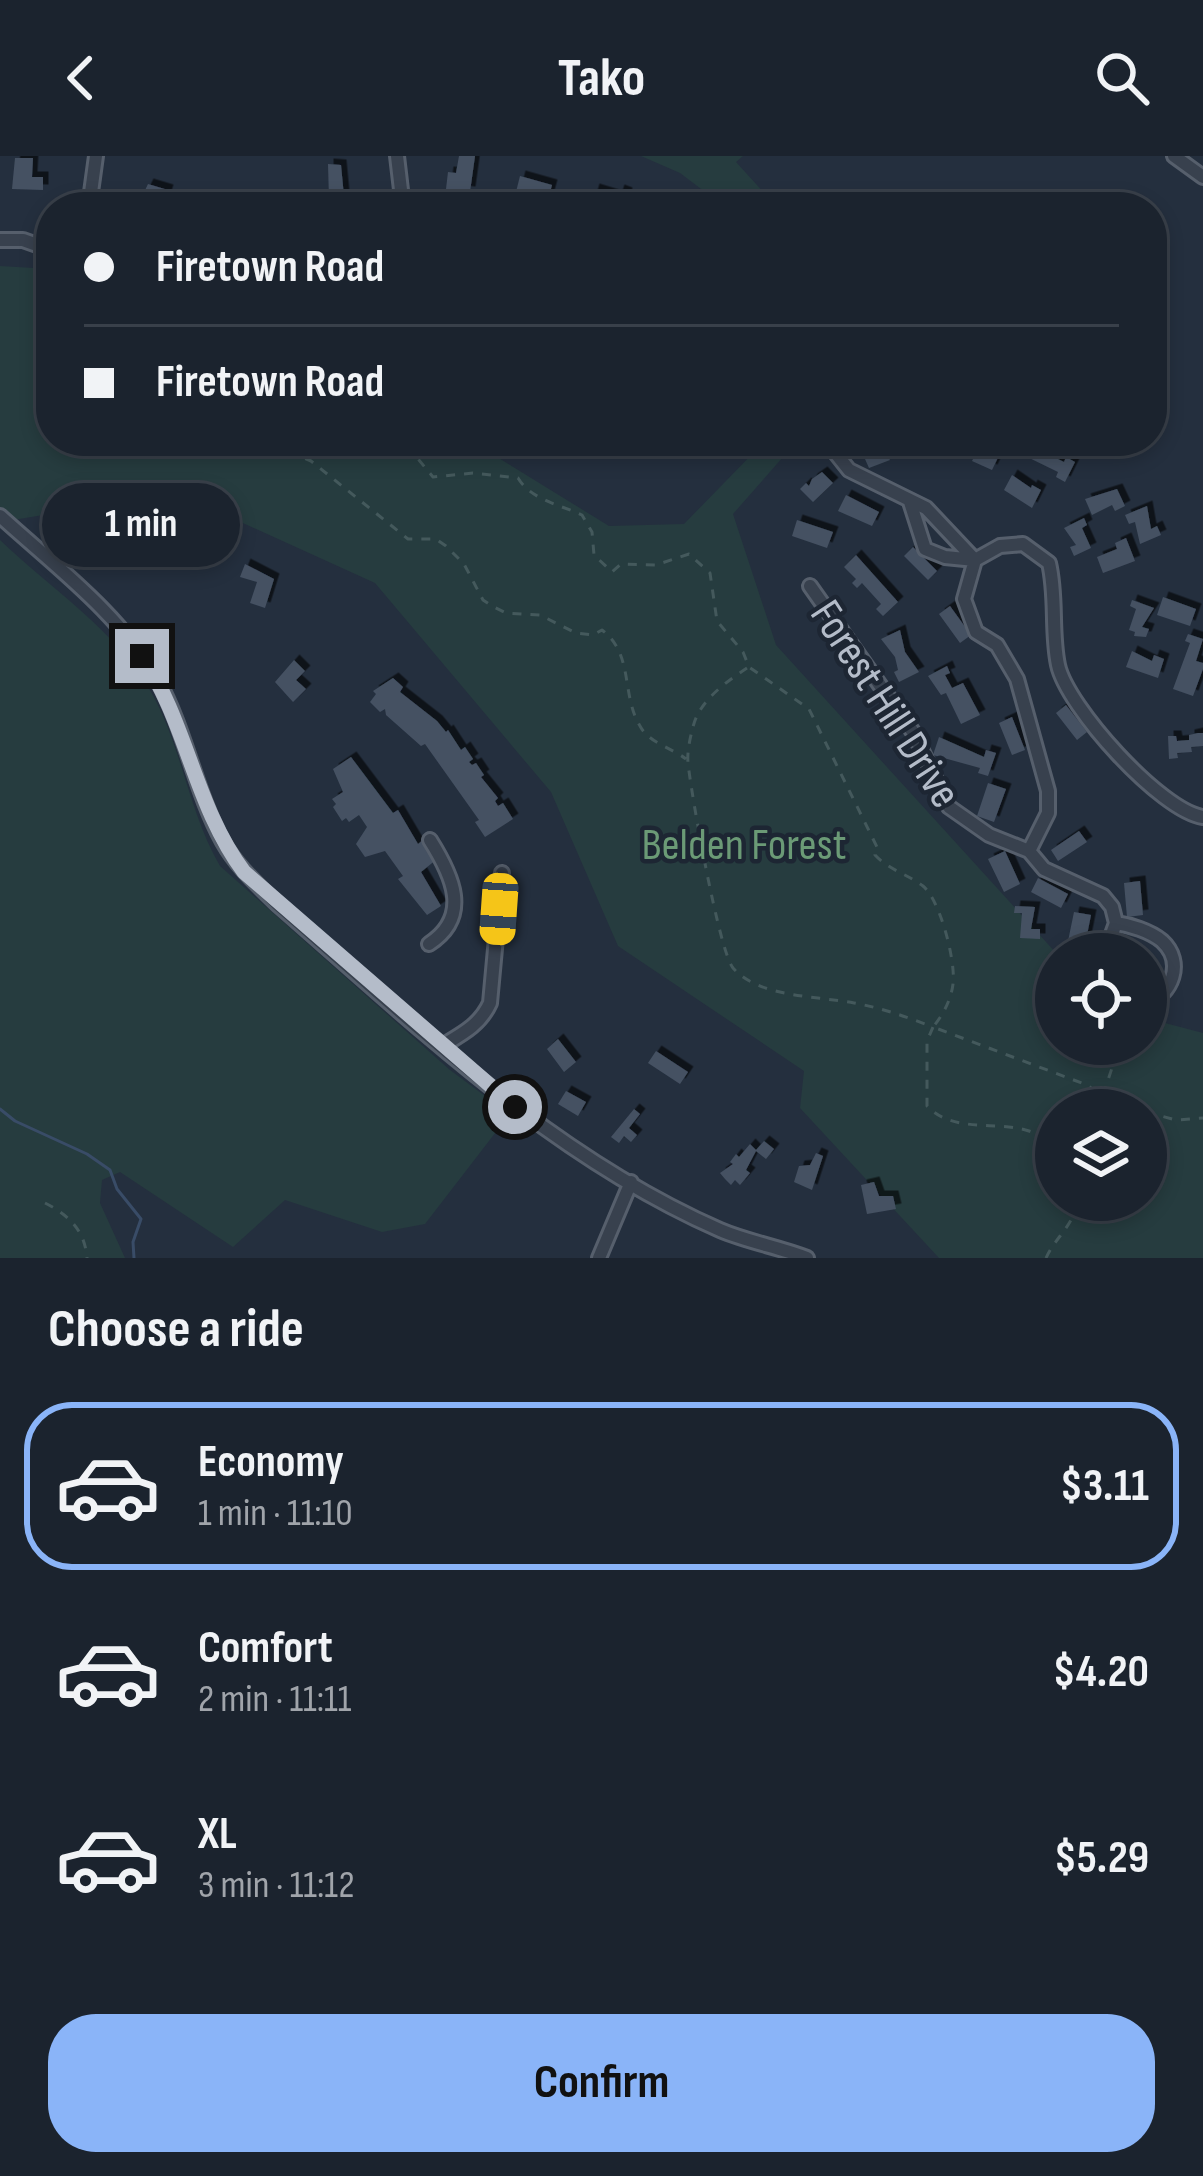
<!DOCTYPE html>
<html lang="en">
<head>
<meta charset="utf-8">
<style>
	:root { --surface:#1b232e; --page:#282f3a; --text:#f1f3f6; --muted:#a0a4aa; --line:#39404a; --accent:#8ab4f8 }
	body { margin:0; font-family:"Sofia Sans Condensed",sans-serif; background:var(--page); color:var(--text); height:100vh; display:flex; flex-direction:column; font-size:45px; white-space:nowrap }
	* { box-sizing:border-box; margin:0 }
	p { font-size:39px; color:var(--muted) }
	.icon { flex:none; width:66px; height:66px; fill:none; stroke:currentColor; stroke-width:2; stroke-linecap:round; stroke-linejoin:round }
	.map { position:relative; height:1102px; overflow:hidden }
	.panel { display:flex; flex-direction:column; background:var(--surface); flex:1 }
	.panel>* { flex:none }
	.top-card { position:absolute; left:36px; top:36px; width:1131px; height:264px; border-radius:48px; box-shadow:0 6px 18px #0003,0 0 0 3px var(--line); display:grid; align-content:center; height:264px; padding:0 48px; background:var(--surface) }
	.fabs { position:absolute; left:1035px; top:777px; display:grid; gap:24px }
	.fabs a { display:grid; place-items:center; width:132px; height:132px; border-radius:50%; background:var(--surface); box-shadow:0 6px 18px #0003,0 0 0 3px var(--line); font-size:60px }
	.end { position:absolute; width:54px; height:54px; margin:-27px; border:15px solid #b4bcc9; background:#111; box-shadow:0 0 0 6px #111 }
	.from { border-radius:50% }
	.bubble { position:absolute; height:84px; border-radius:42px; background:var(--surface); box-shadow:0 6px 18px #0003,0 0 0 3px var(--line); font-size:39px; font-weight:700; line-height:84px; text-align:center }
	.car { position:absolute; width:36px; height:72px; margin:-36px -18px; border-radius:15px; box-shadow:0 0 9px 3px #0007; background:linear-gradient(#f5c518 24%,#345 0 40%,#f5c518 0 76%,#345 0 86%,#f5c518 0) }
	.top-card b { display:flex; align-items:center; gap:42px; height:114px; font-size:45px }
	.top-card b+b { border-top:3px solid var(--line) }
	.top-card i { width:30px; height:30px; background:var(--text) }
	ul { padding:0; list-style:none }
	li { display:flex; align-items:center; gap:36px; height:168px; margin:0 24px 18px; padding:0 24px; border:6px solid transparent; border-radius:48px }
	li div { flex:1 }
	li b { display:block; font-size:45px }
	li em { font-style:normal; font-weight:700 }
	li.on { border-color:var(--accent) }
	li>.icon { width:108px; height:108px; stroke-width:1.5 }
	h2 { padding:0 48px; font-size:54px; line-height:144px }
	.action { display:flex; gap:24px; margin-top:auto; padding:24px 48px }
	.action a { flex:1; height:138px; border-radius:48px; background:var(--accent); color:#111; font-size:48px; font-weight:700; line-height:138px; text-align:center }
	header { display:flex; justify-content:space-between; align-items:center; height:156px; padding:0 48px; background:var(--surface); font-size:54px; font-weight:700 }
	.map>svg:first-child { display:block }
</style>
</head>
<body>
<header><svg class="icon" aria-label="back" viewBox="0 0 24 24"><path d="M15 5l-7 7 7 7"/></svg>Tako<svg class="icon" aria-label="search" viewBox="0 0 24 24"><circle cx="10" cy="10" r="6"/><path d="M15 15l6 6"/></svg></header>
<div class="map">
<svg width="1203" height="1102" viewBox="0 0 1203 1102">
	<defs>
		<filter id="shadow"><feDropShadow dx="5.5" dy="-5.5" stdDeviation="0" flood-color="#0009"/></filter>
	</defs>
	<rect width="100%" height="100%" fill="#242f3e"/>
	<path fill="#263c3f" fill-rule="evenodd" d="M641,0H743L736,6L777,51H725L680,17Z
		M0,110L51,113V285H412L435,295L497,301L609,370L684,368L765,285H797L733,358L776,489L1057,798L1056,888H1146V862L1203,877V1102H939L800,952L804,915L618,790L551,636L375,427L177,337L13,364L0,351ZM1056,954H1146V1044H1056Z
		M0,384C52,434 115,473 151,536C182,590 188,655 220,710L450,914L485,940L499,972L425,1068L382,1076L285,1044L233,1091L120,1016L102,1024L100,1047L125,1102H0Z"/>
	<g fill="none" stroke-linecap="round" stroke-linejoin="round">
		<path stroke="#394c67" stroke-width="3" d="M0,953L15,965L87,998L110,1014L117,1033L141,1063L133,1086L134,1102"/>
	</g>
	<path fill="#455162" filter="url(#shadow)" d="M459,0H475L470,36L446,33L448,16L456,17Z
		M15,2H33L32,21H43V34L12,33Z
		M328,8L341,9L345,51H332L329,43Z
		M520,20L552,29L546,51H530L514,44Z
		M148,28L168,34L164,47L157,45L155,51H137Z
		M594,33L617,40L619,34L627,37L624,51L590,47Z
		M862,285H878L890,304L869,312L865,303L871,301Z
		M982,285H1006L992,314L972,305Z
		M1019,285H1032L1056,297L1054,301L1064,306L1066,301L1075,306L1065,326L1056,321L1058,316L1015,295Z
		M660,286L687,287L686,303L660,302Z
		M822,316L833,327L813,346L800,333L806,327L809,330L812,323Z
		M1012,319L1031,332L1032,329L1041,334L1032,352L1004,334Z
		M1117,333L1125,350L1115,355L1112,349L1092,359L1085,343Z
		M846,339L879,356L872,370L838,355Z
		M1147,350L1151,373L1157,370L1161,379L1140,388L1135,366L1129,368L1125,359Z
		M1084,362L1087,369L1082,372L1091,392L1074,400L1070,391L1076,389L1064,372Z
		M797,364L833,376L827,392L792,380Z
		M1126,382L1135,405L1103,417L1097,401L1117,393L1115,387Z
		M913,391L937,415L928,424L904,400Z
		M856,399L898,446L883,460L876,453L881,448L862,427L857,432L852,427L856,423L844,411Z
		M245,408L274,423L265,452L250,447L257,426L240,421Z
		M1163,441L1196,453L1190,470L1157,459Z
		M1132,444L1154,452L1142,471L1149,473L1146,481L1134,480L1135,476L1129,474L1136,453L1130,450Z
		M950,450L971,479L960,487L939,458Z
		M900,474L905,496L919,516L899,526L894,516L898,514L895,501L881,483Z
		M1188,478L1203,483L1196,505L1203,507V513L1193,540L1173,533L1190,487L1185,485Z
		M1132,495L1152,505L1154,499L1164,503L1158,522L1126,511Z
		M294,504L305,515L296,524L306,533L293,546L275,526Z
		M947,510L950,517L945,519L952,532L963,527L980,559L961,568L946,537L941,539L928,520Z
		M393,522L403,531L400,536L437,565L446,576L448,574L461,594L465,591L473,603L469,606L472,609L476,607L484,619L481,621L498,642L495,645L498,650L503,647L513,663L485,681L475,666L479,664L425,588L421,590L386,559L385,553L380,556L370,546L376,538L373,535Z
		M1066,549L1087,576L1077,584L1056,557Z
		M1012,561L1025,594L1012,599L999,567Z
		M1198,577H1203V590L1191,591L1192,596L1177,597L1178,602L1169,603L1168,580H1176L1177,585L1189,584V579Z
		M939,581L984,601L986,594L996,597L988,620L978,617L980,612L933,599Z
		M351,601L393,657L398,654L418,688L423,684L437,703L421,716L441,750L427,759L398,723L403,720L385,695L365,701L356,688L367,671L359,659L349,666L346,662L342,665L333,651L336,648L332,643L343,636L333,613Z
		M988,627L1006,633L994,666L977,660Z
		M1079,675L1087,686L1058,705L1051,694Z
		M1005,695L1020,728L1004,736L988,703Z
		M1038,722L1068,738L1061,752L1031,736Z
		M1140,725L1143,759L1127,761L1124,727Z
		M1015,750L1035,751L1031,773H1040V783L1020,782L1022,757H1014Z
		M1074,756L1091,759L1084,794L1067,790Z
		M558,883L576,906L564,916L547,893Z
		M656,895L688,916L680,928L648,907Z
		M566,935L586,946L578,960L558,948Z
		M634,953L640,958L629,972L637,979L631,986L624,980L619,987L611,981Z
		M764,985L774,993L766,1003L756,995L746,1014L750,1017L740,1029L735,1024L731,1029L725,1023L720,1017L733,1008L730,1006L736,998L739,1001L750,988L756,994Z
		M816,997L823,1000L812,1034L794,1026L799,1010L810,1009Z
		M874,1026L879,1040H893L896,1053L867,1058L861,1029Z"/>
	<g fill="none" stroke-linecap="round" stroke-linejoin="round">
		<defs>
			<path id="minor" d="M397,0L403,51
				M1174,0L1203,21
				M89,51L96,0
				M0,84H23L51,94
				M826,285L849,314L926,352L975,404
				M910,346L925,393L945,401L975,404
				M0,360C55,410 121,459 158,525C186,576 195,635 223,686C237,711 258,729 277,748C415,868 551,1000 720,1074C748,1086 779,1091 807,1102
				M810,430L913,576L949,651L989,679L1029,695
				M1116,767C1130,769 1150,775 1162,785C1185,806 1172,839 1146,848
				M429,788C472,760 452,719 430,684
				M1105,798L1116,767L1112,751L1103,740L1044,713L1029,695L1048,657V635L1017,523L997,489L976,476L964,443L975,404L1000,390L1023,388L1049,407C1057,441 1051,475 1058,509C1067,551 1161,655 1203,661
				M442,890C462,878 480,869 490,847L502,717
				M599,1102L631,1026"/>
		</defs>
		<use href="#minor" stroke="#565f6c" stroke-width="18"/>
		<path stroke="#44595c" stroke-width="3" stroke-dasharray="9 9" stroke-linecap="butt" d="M275,285L280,292L311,305L408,383H436L446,390L464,408L483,444L492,450L506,457L540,459L576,477L593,479L602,474C634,498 621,539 640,570C649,587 672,592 686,603
			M351,285L373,294L414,298L433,321L473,317L518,322C531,344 561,349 582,359L592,376L594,399L612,416L621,408L656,409L689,398L710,417L717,465L743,496L749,511L809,553L878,693L875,699C889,714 907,718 923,730C940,744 956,805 953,828C951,844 943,859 933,871L1087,929L1118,952L1140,954
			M747,512C726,526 699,545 693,571C690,582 687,596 688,607C691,637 719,795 733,812C759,842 819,840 854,847C882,852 907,861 933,871L927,885V950C954,978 996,964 1029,975C1038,978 1047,983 1056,987
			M1103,939L1120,888
			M1146,956L1176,964L1203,962
			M45,1047C69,1059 85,1075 87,1102
			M1046,1102C1056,1080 1075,1069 1077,1044"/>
		<use href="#minor" stroke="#38414e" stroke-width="12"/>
	</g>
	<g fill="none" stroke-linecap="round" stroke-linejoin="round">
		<path stroke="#b4bcc9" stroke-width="15" d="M142,500C187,567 195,651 244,716L515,951"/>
	</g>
	<g text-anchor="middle" stroke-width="9" stroke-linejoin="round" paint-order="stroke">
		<g font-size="45" fill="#b4bcc9" stroke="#1d2633">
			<text transform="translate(887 547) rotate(57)" y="16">Forest Hill Drive</text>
		</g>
		<g font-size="45" fill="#6b9a76" stroke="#1d2633">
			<text x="744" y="703">Belden Forest</text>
		</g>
	</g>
</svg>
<div class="fabs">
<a><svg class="icon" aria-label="locate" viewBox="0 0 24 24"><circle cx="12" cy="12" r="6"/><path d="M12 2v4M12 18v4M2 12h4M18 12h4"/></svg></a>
<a><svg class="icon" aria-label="layers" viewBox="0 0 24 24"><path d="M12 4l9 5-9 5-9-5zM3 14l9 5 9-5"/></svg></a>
</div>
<i class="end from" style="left:515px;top:951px"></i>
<i class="end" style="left:142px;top:500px"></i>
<div class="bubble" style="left:42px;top:327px;width:198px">1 min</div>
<i class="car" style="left:499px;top:753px;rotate:184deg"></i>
<div class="top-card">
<b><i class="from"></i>Firetown Road</b>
<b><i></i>Firetown Road</b>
</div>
</div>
<section class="panel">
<h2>Choose a ride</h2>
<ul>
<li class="on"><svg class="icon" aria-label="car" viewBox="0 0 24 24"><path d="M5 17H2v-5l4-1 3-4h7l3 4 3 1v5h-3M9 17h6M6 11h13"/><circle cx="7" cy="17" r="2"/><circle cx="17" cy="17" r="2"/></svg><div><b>Economy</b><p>1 min · 11:10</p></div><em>$3.11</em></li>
<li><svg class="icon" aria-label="car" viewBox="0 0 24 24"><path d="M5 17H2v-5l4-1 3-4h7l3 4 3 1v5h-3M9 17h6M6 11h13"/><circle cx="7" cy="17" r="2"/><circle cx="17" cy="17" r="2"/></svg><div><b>Comfort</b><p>2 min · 11:11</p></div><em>$4.20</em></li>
<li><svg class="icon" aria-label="car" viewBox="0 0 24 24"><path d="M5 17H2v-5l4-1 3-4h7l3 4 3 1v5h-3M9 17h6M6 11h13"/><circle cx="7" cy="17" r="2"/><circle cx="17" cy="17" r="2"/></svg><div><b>XL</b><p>3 min · 11:12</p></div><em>$5.29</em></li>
</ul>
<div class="action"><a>Confirm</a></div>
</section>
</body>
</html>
